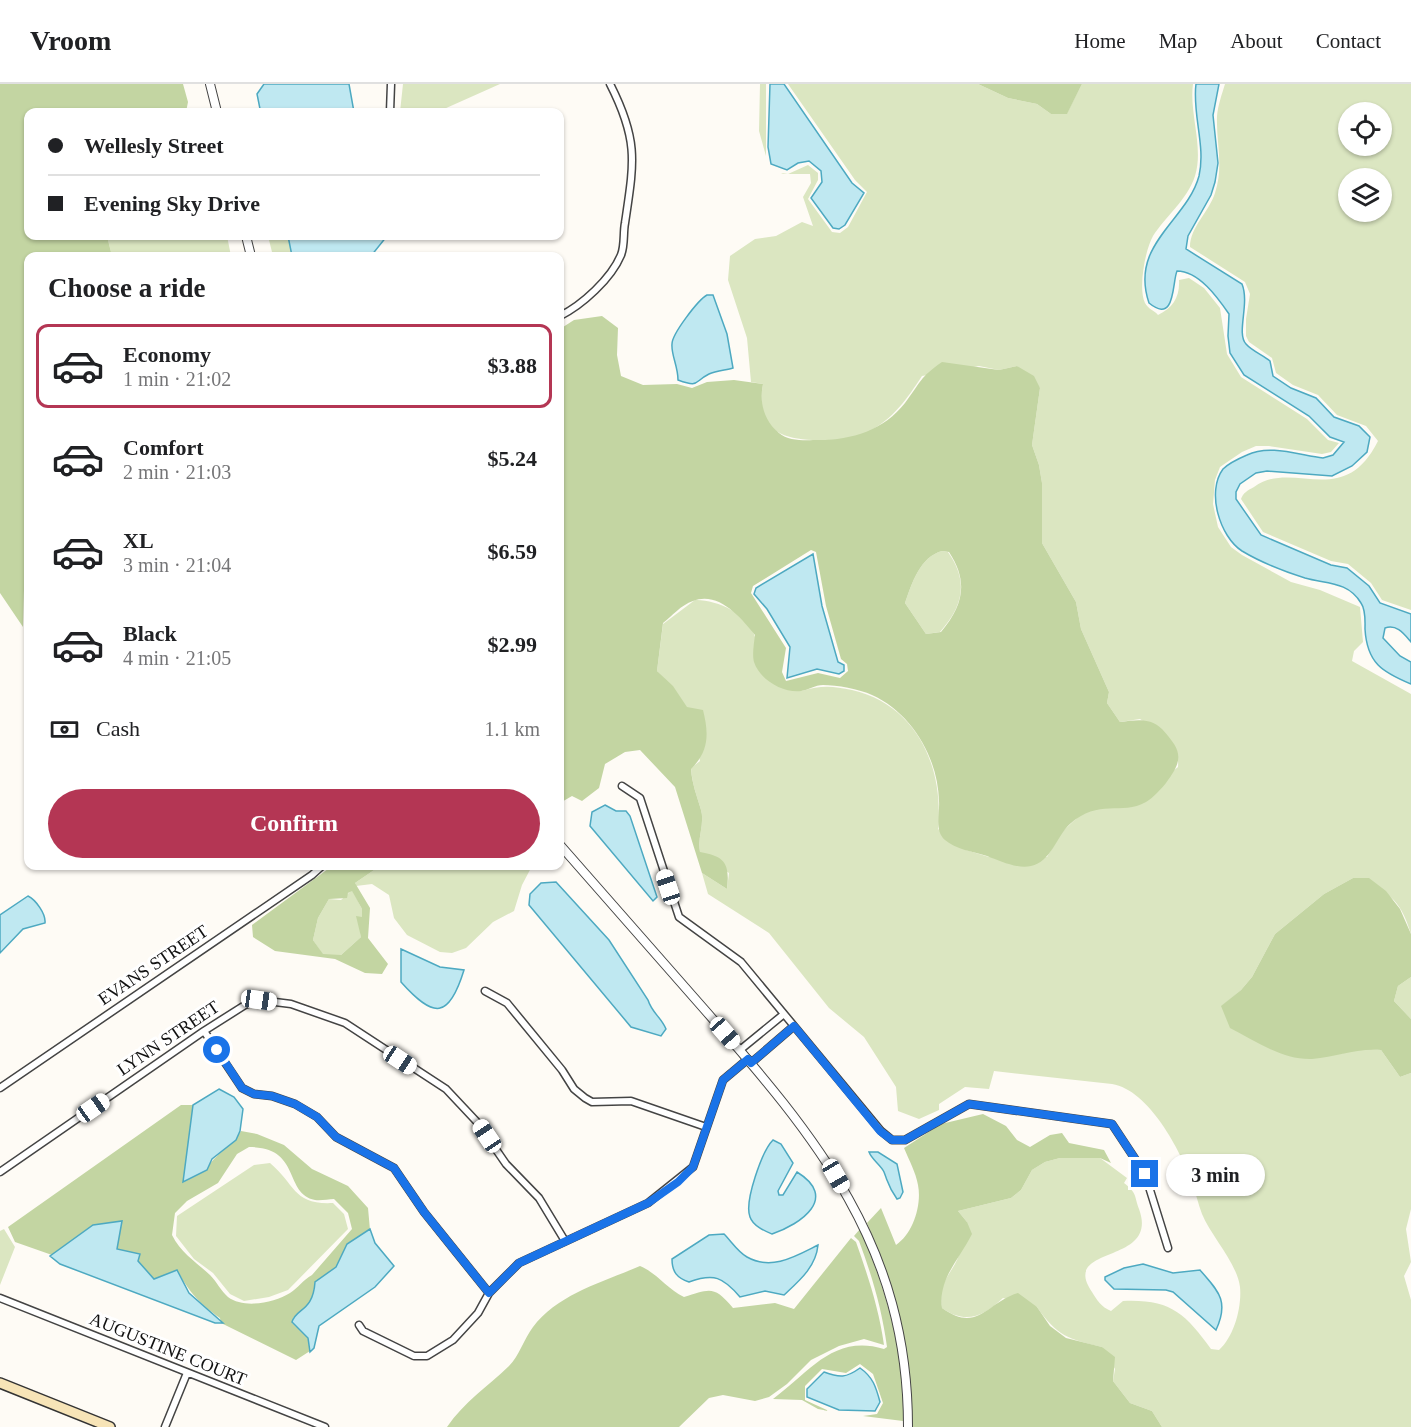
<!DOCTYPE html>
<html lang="en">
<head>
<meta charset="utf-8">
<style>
	:root { --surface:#fff; --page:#f2f2f2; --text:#202124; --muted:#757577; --line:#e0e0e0; --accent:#b43654 }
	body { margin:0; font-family:Georgia,serif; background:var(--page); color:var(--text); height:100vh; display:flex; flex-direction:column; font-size:22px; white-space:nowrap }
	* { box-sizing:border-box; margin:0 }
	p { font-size:20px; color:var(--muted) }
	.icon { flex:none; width:33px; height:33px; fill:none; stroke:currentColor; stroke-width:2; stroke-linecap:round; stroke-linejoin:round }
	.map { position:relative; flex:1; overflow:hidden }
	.details { position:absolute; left:24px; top:168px; width:540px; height:618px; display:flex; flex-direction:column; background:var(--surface); border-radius:12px; box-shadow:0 2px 4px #0004 }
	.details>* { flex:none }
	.top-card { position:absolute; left:24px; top:24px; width:540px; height:132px; border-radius:12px; box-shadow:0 2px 4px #0004; display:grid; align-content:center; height:132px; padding:0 24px; background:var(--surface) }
	.fabs { position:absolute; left:1338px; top:18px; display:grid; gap:12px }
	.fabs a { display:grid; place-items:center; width:54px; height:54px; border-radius:50%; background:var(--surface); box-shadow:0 2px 4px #0004; font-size:30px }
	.end { position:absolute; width:27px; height:27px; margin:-14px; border:8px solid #1a73e8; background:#fff; box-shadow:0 0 0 3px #fff }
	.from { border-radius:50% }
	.bubble { position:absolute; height:42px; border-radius:21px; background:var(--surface); box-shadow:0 2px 4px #0004; font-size:20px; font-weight:700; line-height:42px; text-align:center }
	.car { position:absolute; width:18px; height:36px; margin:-18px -9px; border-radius:8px; box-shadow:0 0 4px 2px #0007; background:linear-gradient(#fff 24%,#345 0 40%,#fff 0 76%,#345 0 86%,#fff 0) }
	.top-card b { display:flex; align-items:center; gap:21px; height:57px; font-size:22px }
	.top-card b+b { border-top:2px solid var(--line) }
	.top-card i { width:15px; height:15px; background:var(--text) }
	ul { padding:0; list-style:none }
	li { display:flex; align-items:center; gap:18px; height:84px; margin:0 12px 9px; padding:0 12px; border:3px solid transparent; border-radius:12px }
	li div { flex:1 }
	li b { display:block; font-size:22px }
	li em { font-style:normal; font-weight:700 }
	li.current { border-color:var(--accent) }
	li>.icon { width:54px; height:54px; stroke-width:1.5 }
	h2 { padding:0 24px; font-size:27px; line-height:72px }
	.pay { display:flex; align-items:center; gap:15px; height:66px; padding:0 24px; font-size:22px }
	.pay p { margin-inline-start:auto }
	.button { display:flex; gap:12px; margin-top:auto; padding:12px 24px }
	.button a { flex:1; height:69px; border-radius:36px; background:var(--accent); color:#fff; font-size:24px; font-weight:700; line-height:69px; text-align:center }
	header { display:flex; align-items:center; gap:36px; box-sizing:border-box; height:84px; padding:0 30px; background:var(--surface); border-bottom:2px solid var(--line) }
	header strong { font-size:28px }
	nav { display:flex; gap:33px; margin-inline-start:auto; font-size:21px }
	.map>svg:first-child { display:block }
</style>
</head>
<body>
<header>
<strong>Vroom</strong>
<nav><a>Home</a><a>Map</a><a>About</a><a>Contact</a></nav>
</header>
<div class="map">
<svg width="1411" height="1343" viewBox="0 0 1411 1343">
	<rect width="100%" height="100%" fill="#fefbf5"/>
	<path fill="#dbe6c1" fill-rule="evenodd" d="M403,0H500L444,25L461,24L465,28H400Z
		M760,0H766V72L759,47Z
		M788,0H978L1008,14L1037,20L1051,30L1067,29L1082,0H1193C1189,30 1204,63 1195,92C1187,116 1166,132 1153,152C1145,166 1138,205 1145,219C1148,225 1155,227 1158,231C1173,224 1180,213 1179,196L1189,194L1204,204L1220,224L1227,270L1241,293L1307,335L1328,356L1339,359L1331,368L1322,370L1269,362H1256L1242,368L1220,383L1215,396L1213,420L1218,443L1231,463L1242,471L1291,498L1320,506L1360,523L1363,558L1354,567L1352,577L1411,610V850C1400,813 1387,807 1353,794L1324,810L1275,850L1252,893L1241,906L1222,922L1340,970L1360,964L1381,966L1400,993L1411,989V1125L1406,1145L1411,1178L1404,1192L1411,1216V1343H1162L1152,1327L1130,1319L1113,1297L1115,1285L1102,1263C1068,1255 1057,1252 1037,1223L1003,1214C984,1232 966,1241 942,1224C939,1202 945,1197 955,1180C962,1168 964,1150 967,1138L958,1127L1011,1114L1021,1106L1032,1086L1045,1078L1060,1074H1100L1127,1094L1124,1099C1137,1109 1134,1111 1139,1125C1160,1182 1059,1160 1092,1208C1097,1216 1101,1223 1111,1227L1123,1217C1170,1215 1185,1229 1211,1265L1219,1266C1234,1253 1242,1223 1240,1203C1237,1179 1211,1152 1202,1130C1198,1120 1196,1109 1192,1099C1181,1067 1149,1006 1112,1000L994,987L989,1005L965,1003L939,1020V1026L919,1035L898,1027L896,1003L864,953L829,924L769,849L708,810L702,789L727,805L729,789L700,769C697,754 705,740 701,726C697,712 692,700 691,684L700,677C689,631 690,622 657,587L663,540L695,516C715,515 750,530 755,553C757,564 754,574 758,585L802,607C821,601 833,602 852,606C917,621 944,683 938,745L966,766L989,773H1047L1062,748L1079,732L1096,724L1129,722L1178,683C1180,656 1160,648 1140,635L1120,638L1107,619L1109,608L1081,545L1076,518L1042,459V399L1039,381L1032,361L1040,304L1017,282L999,286L979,282L922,292C907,315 893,335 868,348C855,355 837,356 823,356C784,357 754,347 763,300L751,298L747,254L728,196L730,172L755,155L776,152L802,138L813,142L803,113L811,99L810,90H783L781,89L788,90L808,81L818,89V96L808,115L832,148L840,149L848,143L867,108L855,96Z
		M1225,0H1411V526L1382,516L1371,499L1348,480L1331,477L1263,448L1241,415C1243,409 1248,406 1254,403C1293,374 1343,427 1378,357L1366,342L1337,331L1318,311L1293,301L1276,289L1272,274L1249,258L1246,252V235L1250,210L1245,198L1190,163C1190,143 1209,128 1215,109C1224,82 1216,59 1217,32C1218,21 1222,10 1225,0ZM1348,28H1382V62H1348ZM1348,94H1382V128H1348Z
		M107,152H227L231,172H112Z
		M268,152H288L292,172H273Z
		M942,467L948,468C969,498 963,522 940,548L926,550L905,519C912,499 920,473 942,467Z
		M380,782H532L522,801L514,827L493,838L466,864L452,869L440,868L407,851L394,834L389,811L372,800L356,802L355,799Z
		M352,806L362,825V833L359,834L361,853L341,871H323L313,856L318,834L329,815L341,816Z
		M1411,893V935L1394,917L1398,902Z
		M270,1079C296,1101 293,1121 333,1119L344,1130L348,1145L288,1206L269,1213L244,1217L230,1210L213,1189L194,1175L176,1152L177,1132L254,1081Z
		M4,1145L15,1163L0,1201V1147Z"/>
	<path fill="#c3d5a2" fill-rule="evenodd" d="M0,0H183L188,18L186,28H28V152H107L112,172H28V486L24,506L23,543L0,509Z
		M978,0H1082L1067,30H1051L1037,20L1008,14Z
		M602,232L618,244L617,271L621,292L643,301L677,300L692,304L707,298L734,296L763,300C759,318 764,337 779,349C789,358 807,356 819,356C852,356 884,346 905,319C921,298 919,294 942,278L999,286L1017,282L1034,292L1040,304L1032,361L1039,381L1042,399V459L1076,518L1081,545L1109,608L1107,619L1120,638C1135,636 1150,633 1162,645C1182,667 1184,675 1166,699C1161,705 1153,714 1146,718C1121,732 1099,714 1070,740C1056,753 1051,778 1031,782C1017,785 1000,777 987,772C974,768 955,765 945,756C934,746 940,730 939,717C938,674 912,629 872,611C859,605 837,601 823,601C815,601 808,606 801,607C783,609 760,596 754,578C752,571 754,559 755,551C741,534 719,507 693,517C681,521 672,532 663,539L657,587L673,602L687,623L703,626C709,650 709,667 691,685C692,700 697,712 701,726C705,740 697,754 700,768C725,772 730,780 727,805L702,789L675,703L640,666L625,668L605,680L599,704L582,717L572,712L560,719V245L574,236ZM811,466L816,468L826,522L841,575L847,580L848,587L840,594L818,589L786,597L782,588L786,564L751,509L753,502ZM942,467L949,468C969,498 963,522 941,548L926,550L905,519C912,499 920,473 942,467Z
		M332,782H380L355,799L370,824L368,854L388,880L382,890L365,889L335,875L275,867L253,853L252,841ZM352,807L362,825V833L356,832L361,853L341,871L323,870L313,856L318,834L329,815L347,814L348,809Z
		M1353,794H1369L1386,807L1400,825L1411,850V893L1398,902L1394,917L1411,935V989L1400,993L1381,966C1355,964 1337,973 1312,975C1282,976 1256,957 1230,944L1221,922L1241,906L1252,893L1275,850L1324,810Z
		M181,1021H194L206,1086C215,1069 232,1063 241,1047L257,1050L284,1061L312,1085L348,1102L368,1124L370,1146L347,1160L336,1183L315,1198L312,1218L293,1234L292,1239L308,1254L310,1267L296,1276L221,1239L220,1234C200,1220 189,1208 177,1186L154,1195L137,1177L117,1165L122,1137L93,1141L52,1171L15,1158L8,1143ZM249,1063C302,1063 283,1109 315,1116C321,1117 328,1115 334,1115L348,1129L352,1145L312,1191C303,1196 298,1204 290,1209C274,1219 244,1225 228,1213C221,1207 217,1198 210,1191C196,1178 181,1169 172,1151L175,1129L187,1117L218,1099L237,1070Z
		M983,1030L1006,1042L1017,1056L1030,1063L1050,1051L1062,1049L1069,1059L1104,1066L1111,1079L1100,1074H1060L1045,1078L1032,1086L1021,1106L1011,1114L958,1127L967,1138L972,1150C959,1176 938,1195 942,1224C978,1250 987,1218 1018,1209L1037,1223L1050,1242L1066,1254L1102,1263L1115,1273L1113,1297L1130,1319L1152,1327L1162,1343H912C912,1266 896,1210 867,1139L881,1124L896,1161C913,1150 922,1121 918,1101C916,1089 909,1076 904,1064L941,1040Z
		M860,1145C888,1210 904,1269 904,1341L903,1337L863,1332L877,1330L883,1319L873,1290L860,1280L846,1289L822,1285L805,1302V1316L829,1327L818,1325L802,1316L773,1315C810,1288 833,1250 884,1265L887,1263C882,1225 872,1192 859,1157L854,1152Z
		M851,1154L856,1158C868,1192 879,1225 884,1261L864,1255L839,1262L811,1276L787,1300L769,1313L755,1317L723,1311L709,1314L679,1343H447C464,1318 487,1303 509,1282C519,1272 524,1255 533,1243C558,1210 603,1198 640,1182C657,1189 667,1205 684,1213C710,1205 714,1201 733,1224L775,1219L794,1225Z"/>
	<path fill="#bfe8f1" stroke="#4da9c1" stroke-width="1.5" d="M264,0H349L354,28H268L260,25L257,10Z
		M770,0H784L852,99L864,109L845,141L839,145L833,144L811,114L822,98L821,87L809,77L798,79L787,86L771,80L768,63Z
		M1196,0H1219L1213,31L1218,79L1215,98L1211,111L1188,152L1186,165L1242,200C1250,220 1236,249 1246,260C1252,267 1263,271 1270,277L1273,292L1291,304L1316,314L1334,333L1359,342L1370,353L1367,368L1352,382L1332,392L1267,387L1256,389L1240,400L1236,408V415L1261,451L1331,481L1347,484L1369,502L1380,519L1411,530V558C1404,550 1397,540 1385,544L1383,554L1400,572L1411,578V600C1382,588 1367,579 1365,545C1365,537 1366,526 1361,519C1348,497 1326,500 1305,494C1283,487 1262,479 1242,467C1220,453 1206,408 1223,385C1228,380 1240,374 1247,371C1269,360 1299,371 1323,374L1333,371L1344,358L1330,353L1309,332L1244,291L1230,269L1228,252L1229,230C1218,214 1199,187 1177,187C1172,198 1176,241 1149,219C1129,160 1187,137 1199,92C1206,62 1192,30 1196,0Z
		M288,152H387L371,172H292Z
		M707,211H713L727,250L733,284C726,286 716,287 709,290C693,298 700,304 678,296C678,282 671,271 672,260C672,250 698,216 707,211Z
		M813,470L822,522L838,578L844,581V587L839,590L817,585L787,594L790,563L767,525L754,510L756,504Z
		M605,721L616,727H626L630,732L657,813L653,817L590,742L592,728Z
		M556,798L609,856L648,916C652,929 661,933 666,945L661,952L631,943L529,821L530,810L541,799Z
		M28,812C36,816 46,830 45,839L23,845L0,869V831Z
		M401,865L440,883L464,886C449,935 434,935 401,898Z
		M219,1005L234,1013L243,1025L240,1047L236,1056L212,1075L207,1086L183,1098L193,1021Z
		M773,1056L781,1060L793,1079L778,1107L779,1111H783L797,1088C839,1114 801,1140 772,1150C765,1147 753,1142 750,1133C744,1118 762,1067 773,1056Z
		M869,1068H878L897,1080L903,1108L900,1114L897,1115C888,1102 889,1101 884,1088C881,1081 872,1076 869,1068Z
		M122,1137L117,1165L140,1170L138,1177L154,1195L177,1186L189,1209L223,1239H215L60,1180L50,1172L93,1141Z
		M370,1145L375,1159L394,1182L375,1203L319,1242L314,1264L310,1268L308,1254L292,1238C296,1224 313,1228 315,1198L336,1183L347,1160Z
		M724,1150C731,1157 738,1168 747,1173C772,1187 796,1172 818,1161C816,1183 799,1197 784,1211L765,1207L740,1213C723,1193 714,1189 689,1198C677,1194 672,1188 672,1175L709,1151Z
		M1143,1180L1173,1189L1200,1186C1217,1206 1230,1216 1216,1246L1173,1208L1166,1206L1114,1205L1105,1196V1193L1124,1184Z
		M860,1284C873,1293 876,1303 880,1318L875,1327L839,1326L807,1313V1305L824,1288C840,1294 846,1294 860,1284Z"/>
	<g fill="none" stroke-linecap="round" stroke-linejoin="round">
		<defs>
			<path id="minor" d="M390,28L391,0
				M560,232C582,221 611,195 621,171C625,161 623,149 625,139C634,78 639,57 610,0
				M622,702L640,714L679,833L741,878L881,1047L892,1056H905L969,1020L1112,1040L1145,1090L1168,1164
				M485,907L507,919L562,986L574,1005L585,1014L592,1018L631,1017L706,1043
				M204,947L242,1004L254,1010L272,1012L295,1020L317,1033L336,1053L394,1084L424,1128L489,1209
				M740,966L784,930
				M751,979L794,942
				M0,1004L312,791L322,782
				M0,1088L204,947L245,921L259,916L291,920L345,939L446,1005L477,1038L506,1080L539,1114L565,1157
				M0,1214L325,1343
				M359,1241L363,1247L414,1272H427L453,1256L478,1229L489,1209L519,1179L648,1119L693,1083L723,996L748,975
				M165,1343L187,1289"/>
			<path id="tertiary" d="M210,0L217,28
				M246,152L251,172
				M560,761C608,816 656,870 704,925C817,1054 908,1162 908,1343"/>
			<path id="secondary" d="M0,1299L110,1343"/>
		</defs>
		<use href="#minor" stroke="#444" stroke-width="9"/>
		<use href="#tertiary" stroke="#444" stroke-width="10"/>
		<use href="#secondary" stroke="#333" stroke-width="12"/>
		<use href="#minor" stroke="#fff" stroke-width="6"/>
		<use href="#tertiary" stroke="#fff" stroke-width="8"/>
		<use href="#secondary" stroke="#f7e4b7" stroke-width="9"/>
	</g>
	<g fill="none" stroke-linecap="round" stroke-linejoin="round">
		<path stroke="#1a73e8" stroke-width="8" d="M217,966L242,1004L254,1010L272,1012L295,1020L317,1033L336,1053L394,1084L424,1128L489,1209L519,1179L648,1119L678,1098L693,1083L723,996L748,975L751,979L794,942L880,1047L892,1056H905L969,1020L1112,1040L1145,1090"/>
	</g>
	<g text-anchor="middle" stroke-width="6" stroke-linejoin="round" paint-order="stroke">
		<g font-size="18" fill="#111" stroke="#fff">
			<text transform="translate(153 881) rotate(-34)" y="6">EVANS STREET</text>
			<text transform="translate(168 954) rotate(-34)" y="6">LYNN STREET</text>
			<text transform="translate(168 1265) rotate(22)" y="6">AUGUSTINE COURT</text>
		</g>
	</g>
</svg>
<div class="fabs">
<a><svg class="icon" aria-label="locate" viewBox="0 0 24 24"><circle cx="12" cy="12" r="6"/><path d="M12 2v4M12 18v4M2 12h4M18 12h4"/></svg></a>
<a><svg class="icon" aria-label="layers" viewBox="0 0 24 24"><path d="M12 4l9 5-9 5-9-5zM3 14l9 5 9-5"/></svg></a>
</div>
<i class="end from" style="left:217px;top:966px"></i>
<i class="end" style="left:1145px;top:1090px"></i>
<div class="bubble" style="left:1166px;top:1070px;width:99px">3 min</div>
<i class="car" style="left:668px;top:803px;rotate:342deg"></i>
<i class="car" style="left:259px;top:916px;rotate:98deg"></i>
<i class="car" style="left:725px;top:949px;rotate:139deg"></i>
<i class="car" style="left:400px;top:976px;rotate:123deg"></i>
<i class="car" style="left:93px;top:1024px;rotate:55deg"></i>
<i class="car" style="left:487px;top:1052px;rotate:326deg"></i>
<i class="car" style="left:836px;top:1092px;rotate:150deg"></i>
<div class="top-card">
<b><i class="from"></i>Wellesly Street</b>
<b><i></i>Evening Sky Drive</b>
</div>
<section class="details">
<h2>Choose a ride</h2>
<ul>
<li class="current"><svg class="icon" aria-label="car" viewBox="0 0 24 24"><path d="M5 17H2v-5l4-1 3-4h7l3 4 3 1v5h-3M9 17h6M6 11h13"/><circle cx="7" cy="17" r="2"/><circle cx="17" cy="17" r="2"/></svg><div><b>Economy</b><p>1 min · 21:02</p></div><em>$3.88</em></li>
<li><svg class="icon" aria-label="car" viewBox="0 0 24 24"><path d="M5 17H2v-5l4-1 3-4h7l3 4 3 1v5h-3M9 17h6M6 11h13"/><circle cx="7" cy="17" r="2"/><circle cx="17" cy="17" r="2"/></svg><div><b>Comfort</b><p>2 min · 21:03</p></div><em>$5.24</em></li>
<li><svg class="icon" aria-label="car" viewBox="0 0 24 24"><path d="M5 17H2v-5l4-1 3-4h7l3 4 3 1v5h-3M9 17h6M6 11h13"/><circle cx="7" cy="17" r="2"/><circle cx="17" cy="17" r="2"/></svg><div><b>XL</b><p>3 min · 21:04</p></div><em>$6.59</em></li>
<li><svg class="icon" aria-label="car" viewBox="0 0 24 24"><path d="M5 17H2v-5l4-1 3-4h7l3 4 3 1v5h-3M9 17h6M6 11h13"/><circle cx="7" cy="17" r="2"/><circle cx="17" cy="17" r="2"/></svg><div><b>Black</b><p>4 min · 21:05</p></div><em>$2.99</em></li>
</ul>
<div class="pay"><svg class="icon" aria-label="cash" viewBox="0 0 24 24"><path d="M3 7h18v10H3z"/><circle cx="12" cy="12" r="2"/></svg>Cash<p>1.1 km</p></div>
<div class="button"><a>Confirm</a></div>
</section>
</div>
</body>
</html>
